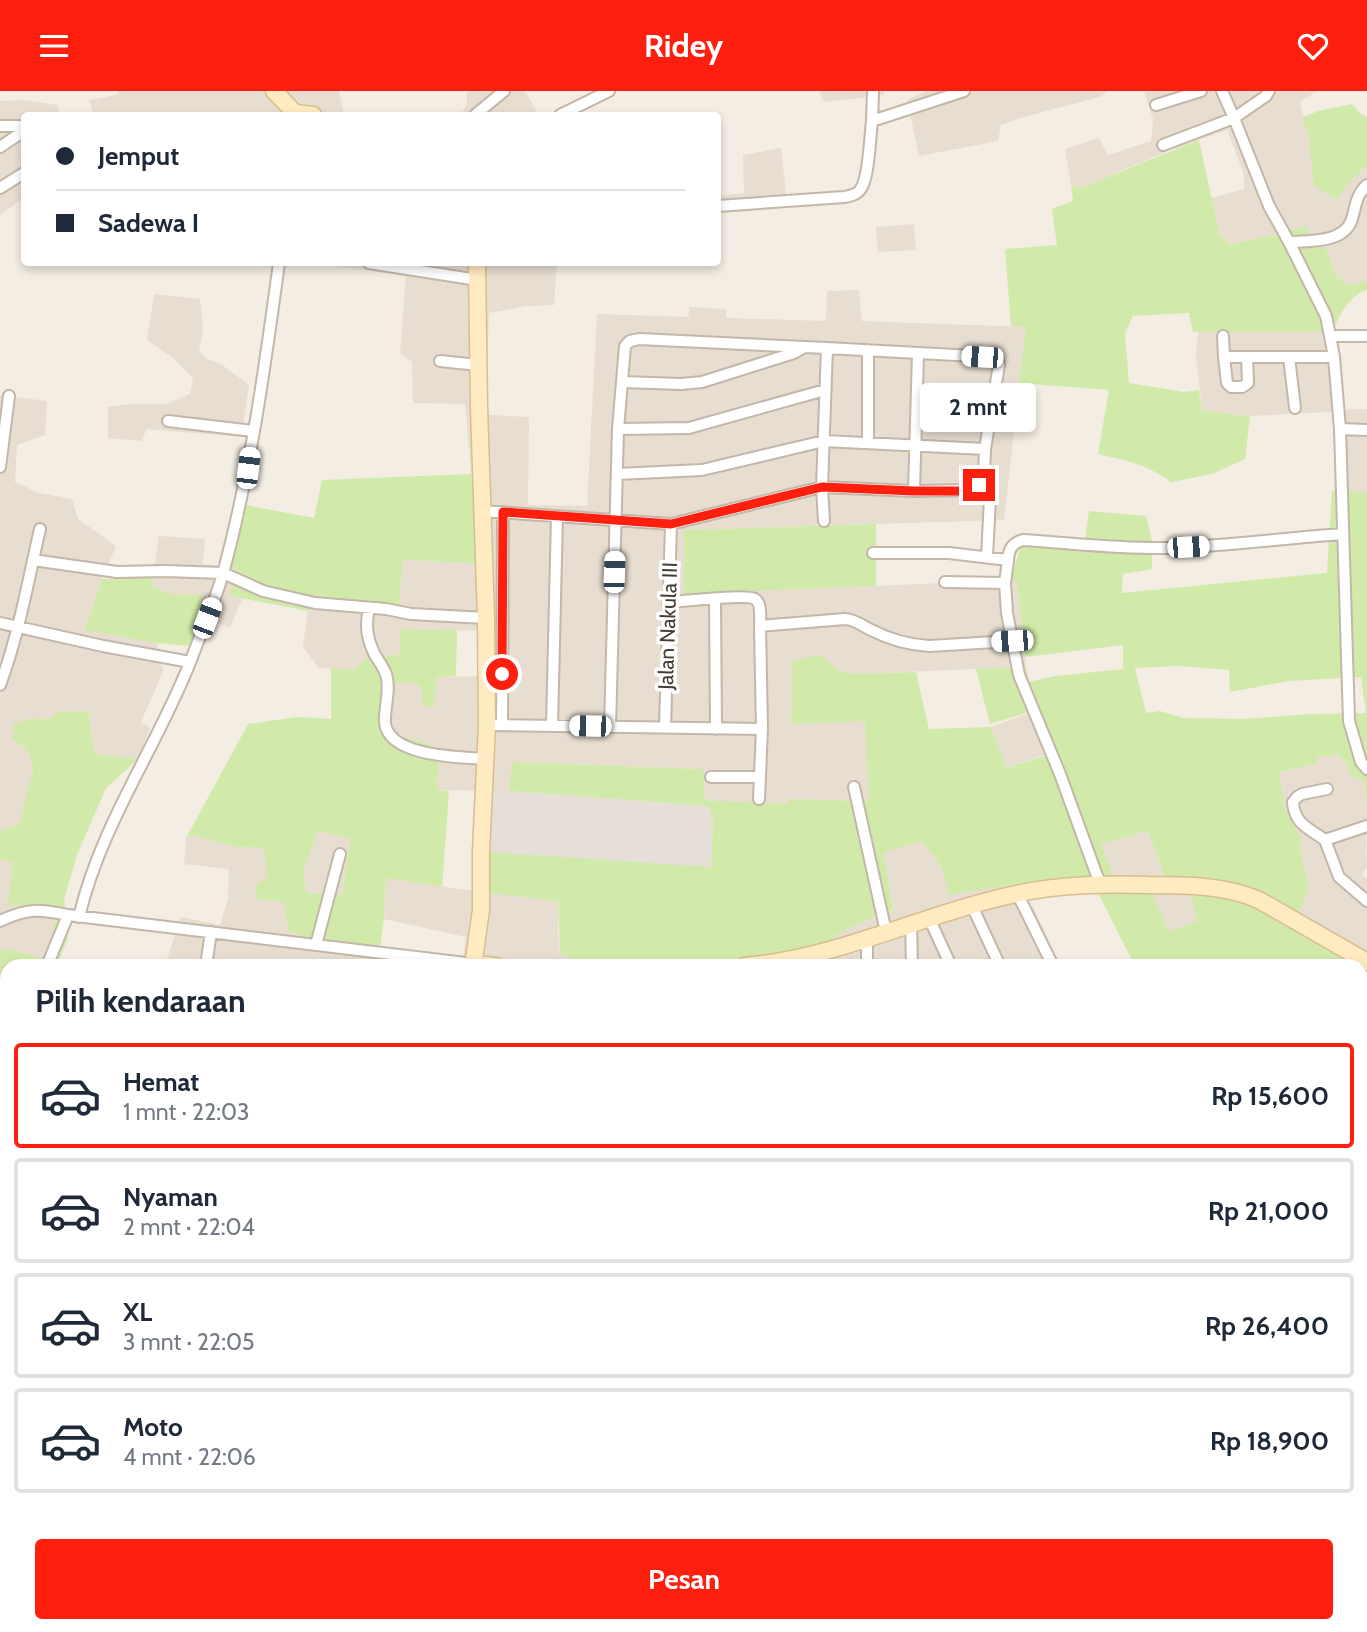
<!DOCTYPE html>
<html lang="id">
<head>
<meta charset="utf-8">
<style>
	:root { --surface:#fff; --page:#f6f6f7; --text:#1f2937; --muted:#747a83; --line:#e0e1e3; --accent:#ff1f0e }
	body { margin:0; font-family:Cabin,sans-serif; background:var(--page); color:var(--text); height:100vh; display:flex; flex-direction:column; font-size:26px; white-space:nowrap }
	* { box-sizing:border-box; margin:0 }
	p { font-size:23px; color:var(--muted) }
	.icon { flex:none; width:38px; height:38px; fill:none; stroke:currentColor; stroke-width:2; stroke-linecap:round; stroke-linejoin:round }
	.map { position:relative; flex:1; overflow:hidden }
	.details { position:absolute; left:0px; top:868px; width:1368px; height:674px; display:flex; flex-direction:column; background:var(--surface); border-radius:21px 21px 0 0; box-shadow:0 4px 10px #0003 }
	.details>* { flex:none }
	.guide { position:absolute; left:21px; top:21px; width:700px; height:154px; border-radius:7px; box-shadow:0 4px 10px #0003; display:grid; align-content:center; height:154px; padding:0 35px; background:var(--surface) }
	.end { position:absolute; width:32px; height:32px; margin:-16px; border:9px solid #ff1f0e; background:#fff; box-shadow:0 0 0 4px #fff }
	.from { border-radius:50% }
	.bubble { position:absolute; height:49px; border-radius:7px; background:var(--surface); box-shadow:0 4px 10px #0003; font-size:23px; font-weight:800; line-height:49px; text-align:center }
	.car { position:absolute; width:21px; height:42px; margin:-21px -10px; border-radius:9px; box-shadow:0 0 5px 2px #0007; background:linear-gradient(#fff 24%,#345 0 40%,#fff 0 76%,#345 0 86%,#fff 0) }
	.guide b { display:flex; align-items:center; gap:24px; height:66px; font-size:26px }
	.guide b+b { border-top:2px solid var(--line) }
	.guide i { width:18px; height:18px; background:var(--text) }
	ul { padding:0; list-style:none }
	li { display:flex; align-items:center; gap:21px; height:105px; margin:0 14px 10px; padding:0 21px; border:4px solid var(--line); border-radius:7px }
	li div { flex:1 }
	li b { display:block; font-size:26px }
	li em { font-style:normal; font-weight:800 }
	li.selected { border-color:var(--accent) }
	li>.icon { width:63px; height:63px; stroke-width:1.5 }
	h2 { padding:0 35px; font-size:32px; line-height:84px }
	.primary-button { display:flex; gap:14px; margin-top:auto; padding:14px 35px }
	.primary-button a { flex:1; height:80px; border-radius:7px; background:var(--accent); color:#fff; font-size:28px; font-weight:800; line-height:80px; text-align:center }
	header { display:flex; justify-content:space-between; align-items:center; height:91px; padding:0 35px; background:var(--accent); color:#fff; font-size:32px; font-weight:800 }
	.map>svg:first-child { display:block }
</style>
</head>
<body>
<header><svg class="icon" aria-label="menu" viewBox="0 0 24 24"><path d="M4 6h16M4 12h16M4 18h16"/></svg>Ridey<svg class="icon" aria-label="heart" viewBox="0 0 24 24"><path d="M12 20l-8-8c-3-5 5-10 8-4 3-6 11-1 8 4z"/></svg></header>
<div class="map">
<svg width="1367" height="1541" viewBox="0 0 1367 1541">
	<rect width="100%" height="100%" fill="#f3ede3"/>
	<path fill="#e7ded1" d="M118,0H339L344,24H94L89,9L117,4Z
		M467,0H525L536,19L535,24H461L467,12Z
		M819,0H884V4L824,11Z
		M926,0H1108L1099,6L1020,27L1001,34L998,50L919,65L907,9Z
		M1144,0H1317L1300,11L1309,49L1337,109L1349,92L1365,76H1367V190L1348,194L1336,185L1328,161L1304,135L1276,144L1229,153L1219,142L1211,107L1244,98V83L1227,39L1171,59L1080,97L1071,94L1065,58L1099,47L1108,64L1151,50L1153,28Z
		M26,9L57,14L60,24H24V107L0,124V10Z
		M781,57L786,103L783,114L718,121V105L744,102L743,64Z
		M914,133L916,159L878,161L876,136Z
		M336,172H557L554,214L527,215L489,222L486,311L489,324L529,326L528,414L587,415L597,223L688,226L690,216L726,218V227L826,230L827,200L859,199L862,230L1026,236L1004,429L684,439V503L1017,489L1026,576L857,583L839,580L821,564L865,630L870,710L789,708V713L704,709L703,678L513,671L509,700L437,699L439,671L429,667L380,641L382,591L417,592L423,601L436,586L490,585V540L401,538V563L366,567L355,579L319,577L303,556L310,504L399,514L403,469L489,473V413L474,412L465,313L413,312L412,271L400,262L406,185L336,175Z
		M154,203L200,208L203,238L199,260L206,267L221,273L249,294L241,346L147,338L141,350L108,347V316L129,313H167L190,303L193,287L173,267L147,249Z
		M1277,240L1332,241L1343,317L1331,321L1250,325L1202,320L1196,265L1198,241Z
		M0,304L47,310L45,344L17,354L15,391L39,402L72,408L78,428L116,455L102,488L84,538L157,552L163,581L141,631L150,637L138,668L95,663L90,636L89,620L50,628L32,627L12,648L26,658L32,672L33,681L32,691L23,716V726L18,734L0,740Z
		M1351,318H1367V402H1366L1345,399L1344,320Z
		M159,445L205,448L203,473L238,477L230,505L242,508L230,537L200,525L201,504L171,503L152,496Z
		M1039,618L1057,660L1005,677L991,636Z
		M1338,664L1346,672L1352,685L1364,690L1367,713V742L1366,745L1367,777L1362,783L1367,788V924L1362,920V875H1349L1357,857L1298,824L1309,797L1302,768L1301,748L1285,718L1279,681L1316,673V666Z
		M318,739L350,747L342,804L307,802L303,781Z
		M1148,740L1165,787L1189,800L1198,831L1168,841L1114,786L1100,753Z
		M194,744L234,756L265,757L267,786L307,846L463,867L466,846L384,828L386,787L467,799L558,810V844L560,863L577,869L667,871L666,875H167L166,871L181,826L220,834L228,807L229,778L184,773L186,747Z
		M921,751L932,760L947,790L949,804L1017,793L1033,816L1061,875H833L834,845L869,828L893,819L884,761Z
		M0,769L13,770L55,814L51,854L44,868L13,859H0Z
		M1367,946V1181L1362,1187V948Z
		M7,1414V1535H38L33,1541H0V1418Z
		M49,1535H232L230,1541H73Z
		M517,1535H782L781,1541H517Z"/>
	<path fill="#e5ded9" d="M476,700H509L708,715L713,727L711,777L472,760Z"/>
	<path fill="#d2eaa9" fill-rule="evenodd" d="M1352,13L1361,23L1367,26V76H1365L1349,92L1337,109L1314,95L1309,49L1303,26L1318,20Z
		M1199,49L1219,142L1229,153L1276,144L1304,135L1328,161L1336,185L1348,194L1367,190V199C1348,205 1340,224 1332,241H1193L1189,222L1133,225L1125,243L1129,292L1184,301L1199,299L1202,320L1250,325L1245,368L1212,383L1171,391C1146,373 1128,370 1098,363L1109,299L1019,292L1026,236L1011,235L1005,158L1057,154L1052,118L1073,110L1071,94L1080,97Z
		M471,383L474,411L489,413V473L403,469L399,514L310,504L308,520L230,505L237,477L230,476L245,414L314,427L322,389Z
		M1345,399L1367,402V713L1364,690L1352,685L1346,672L1338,664L1317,666L1316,673L1279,681L1285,718L1301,748L1302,768L1309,797L1298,824L1357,857L1349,875H1135L1090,786L1017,793L949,804C946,784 937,764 921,751L884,761L893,819L869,828L834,845L833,875H667L666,871L577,869L560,863L558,810L489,802L490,761L711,776L713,728L708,715L509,700L512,671L703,678L705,709L788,713L789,708L869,710L865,630L791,633L792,570L821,564L839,580L857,583L916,581L929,638L991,636L1006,677L1057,661L1039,618L990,633L976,578L1026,576L1029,591L1056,585L1123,578V554L1025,566L1017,490L1010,489L1020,458L1022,444L1085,449L1089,420L1146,425L1152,450V478L1123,483L1122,502L1327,482L1332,400ZM1179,575L1229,579L1230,601L1289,590L1361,586L1366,622L1311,623L1243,628L1183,627L1160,620L1146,622L1135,577ZM1148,740L1165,787L1189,800L1198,831L1168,840L1146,787L1114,786L1101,753Z
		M876,433V495L684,503V439Z
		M153,487L152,496L171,503L202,504L200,525L190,555L157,552L84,539L102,488Z
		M400,538L457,539L456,585L436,586L435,615L422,616L423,601L417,592H382L380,641L429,652V667L439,671L437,699L449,700L442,796L386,787L384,828L380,856L307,846L288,840L284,811L255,808L256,794L267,786L264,757L234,756L194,744L186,747L248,633L298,626L331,628V577L355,579L366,567L401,563ZM318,740L350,747L342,804L307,802L303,781Z
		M89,620L90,636L95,663L138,668L106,697L77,764L64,809L68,847L57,875H7V992L0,1009V859H13L44,868L51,854L55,815L8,814L13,771L0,769V740L18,734L23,726V716L33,681L32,672L26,658L12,648L14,633L32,627L50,628L57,621Z
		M7,1085V1279H0V1094Z
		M7,1313V1414L0,1418V1314Z
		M232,1535H517V1541H230Z
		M782,1535H1283L1280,1541H781Z"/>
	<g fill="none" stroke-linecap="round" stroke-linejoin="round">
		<defs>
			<path id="street" d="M1222,0L1234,27L1269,115L1289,151L1326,225L1330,245L1334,266L1340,338L1349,630L1361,671L1367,678
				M1156,14L1201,0
				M475,24L504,0
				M560,24L609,0
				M872,30L873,0
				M0,35H24
				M1163,54L1234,27L1266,5L1269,0
				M0,56L24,40
				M0,97L24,82
				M718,115L844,106C850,105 856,104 860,99C869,89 870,45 872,30L964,0
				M1289,151C1309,150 1345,152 1352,128C1356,114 1356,104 1367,94
				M369,172L478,189
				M1223,245L1224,266
				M1330,245H1367
				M868,259V352
				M1247,266L1248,292L1242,296H1231L1227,292L1224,266H1334
				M1289,266L1295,317
				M440,270L478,274
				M623,291L681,293L702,291L794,262L803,257
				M917,310L994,314
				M168,330L253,340
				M618,338L689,337L825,299
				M1340,338L1367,339
				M0,376L9,305
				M617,383L702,379L824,350L985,358
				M976,397L987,403L990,407L987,466
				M914,400L918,263
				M482,420L671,433L822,396L914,400L972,399L981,391L984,384L985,358L999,274L998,268L992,266L827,257L822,396L824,430
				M873,462H949L1008,469C1009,458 1012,452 1023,449C1071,452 1119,458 1167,457C1226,455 1285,447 1343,443
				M33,469L117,481L165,480L223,482L263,500L315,512L386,518L411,523L486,527
				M1008,469L1005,492L1007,522L1019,584L1060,683L1100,793
				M945,491L1005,492
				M715,508L716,638
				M670,511C684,510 747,503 755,508C762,512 760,528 760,535L845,528C856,529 861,534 871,539C889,548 909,554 929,555L1012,550
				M369,517C365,535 367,548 375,564C379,570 383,576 386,583C391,599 384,616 385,632C389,666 460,666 485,668
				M0,532L103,555L190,571
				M0,594C19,543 28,490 40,438
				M487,634L762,638
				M502,634L503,421
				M552,635L557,425
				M610,636L618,338L625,255L630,250L639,248L827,257
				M665,637L671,433
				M711,686H760
				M854,696L886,841
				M1327,698L1302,703L1297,706L1293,711C1294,733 1310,738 1325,749L1339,786L1367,810
				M759,708L762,638L760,535
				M1325,749L1367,735
				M1017,802L1053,875
				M972,815L1000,875
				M79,826C101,733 157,656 191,569C202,539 216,509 224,479C251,378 265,275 279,172
				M929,827L951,875
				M0,830C28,817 38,818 68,824L474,873
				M911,832L912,875
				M867,847V875
				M316,854L340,763
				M47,875L68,824
				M206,875L211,841
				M0,988L7,971
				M1362,1037L1367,1048
				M0,1066L7,1069
				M1362,1079L1367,1076
				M1362,1111L1367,1114
				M1362,1161L1367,1165
				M1362,1224L1367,1227
				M0,1356L7,1343
				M0,1408L7,1413
				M1362,1438H1367
				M708,1535V1541
				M763,1535V1541
				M660,1539L694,1535
				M1259,1541L1260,1535"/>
			<path id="secondary" d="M274,0L295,22L313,24
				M474,873L496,875
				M473,875L481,819V761L487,634L486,527L479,316L477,172
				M744,875C835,868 926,822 1016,803C1060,793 1105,793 1149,794C1186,794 1224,794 1259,809L1367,871
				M13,1541L17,1535"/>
		</defs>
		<use href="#street" stroke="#c2b7a8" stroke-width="14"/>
		<use href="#secondary" stroke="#d6be90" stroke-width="19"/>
		<use href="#street" stroke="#fff" stroke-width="10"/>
		<use href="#secondary" stroke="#ffebc1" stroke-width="16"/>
	</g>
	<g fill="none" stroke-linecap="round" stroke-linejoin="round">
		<path stroke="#ff1f0e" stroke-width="9" d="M502,583L503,421L671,433L822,396L914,400H965L972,399L979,394"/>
	</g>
	<g text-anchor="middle" stroke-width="7" stroke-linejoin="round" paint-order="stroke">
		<g font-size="21" fill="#453d33" stroke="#fff">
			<text transform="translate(668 535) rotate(-88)" y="7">Jalan Nakula III</text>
		</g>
	</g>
</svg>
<i class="end from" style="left:502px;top:583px"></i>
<i class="end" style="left:979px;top:394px"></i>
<div class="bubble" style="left:920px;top:292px;width:116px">2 mnt</div>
<i class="car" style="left:982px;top:266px;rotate:273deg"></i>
<i class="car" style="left:248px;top:377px;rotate:7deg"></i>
<i class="car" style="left:1188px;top:456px;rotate:87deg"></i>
<i class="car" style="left:614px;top:481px;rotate:2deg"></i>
<i class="car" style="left:207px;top:527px;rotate:21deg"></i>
<i class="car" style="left:1012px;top:550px;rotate:267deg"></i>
<i class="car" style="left:590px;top:635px;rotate:271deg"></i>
<div class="guide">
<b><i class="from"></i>Jemput</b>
<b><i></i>Sadewa I</b>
</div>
<section class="details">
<h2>Pilih kendaraan</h2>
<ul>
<li class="selected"><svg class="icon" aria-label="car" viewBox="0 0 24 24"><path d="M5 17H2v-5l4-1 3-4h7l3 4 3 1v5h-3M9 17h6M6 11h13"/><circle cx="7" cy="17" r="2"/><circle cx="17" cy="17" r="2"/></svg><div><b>Hemat</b><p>1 mnt · 22:03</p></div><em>Rp 15,600</em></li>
<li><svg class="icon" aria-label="car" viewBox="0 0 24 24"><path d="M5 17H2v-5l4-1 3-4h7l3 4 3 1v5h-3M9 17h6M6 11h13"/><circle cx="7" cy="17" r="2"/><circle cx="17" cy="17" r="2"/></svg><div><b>Nyaman</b><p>2 mnt · 22:04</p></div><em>Rp 21,000</em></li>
<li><svg class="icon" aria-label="car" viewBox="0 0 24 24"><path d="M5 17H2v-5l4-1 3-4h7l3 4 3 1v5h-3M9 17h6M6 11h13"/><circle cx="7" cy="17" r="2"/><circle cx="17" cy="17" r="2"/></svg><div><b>XL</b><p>3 mnt · 22:05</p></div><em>Rp 26,400</em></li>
<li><svg class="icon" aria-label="car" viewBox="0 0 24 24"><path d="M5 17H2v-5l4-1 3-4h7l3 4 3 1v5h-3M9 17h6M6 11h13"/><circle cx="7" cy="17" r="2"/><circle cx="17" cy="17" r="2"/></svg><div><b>Moto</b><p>4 mnt · 22:06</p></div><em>Rp 18,900</em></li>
</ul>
<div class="primary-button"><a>Pesan</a></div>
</section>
</div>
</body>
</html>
